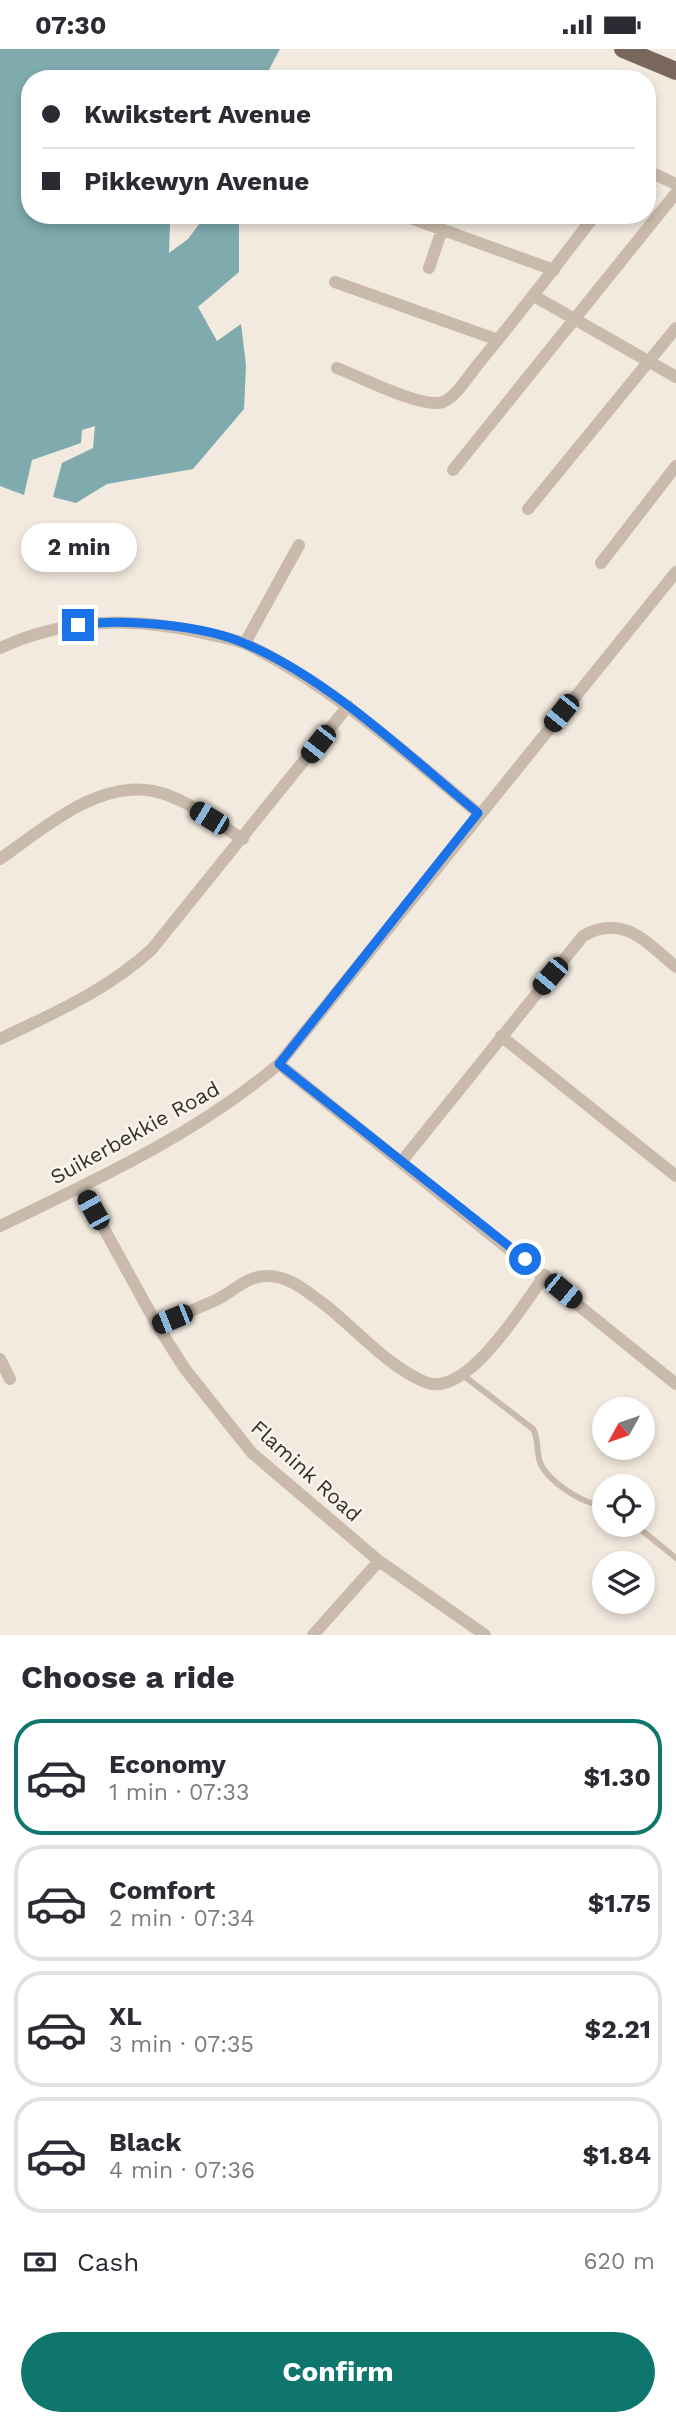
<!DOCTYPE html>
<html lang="en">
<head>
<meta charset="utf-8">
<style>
	:root { --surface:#fff; --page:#f7f7f7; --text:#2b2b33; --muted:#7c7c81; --line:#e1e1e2; --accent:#0f766e }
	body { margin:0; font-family:"Work Sans",sans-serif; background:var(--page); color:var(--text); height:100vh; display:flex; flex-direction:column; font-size:26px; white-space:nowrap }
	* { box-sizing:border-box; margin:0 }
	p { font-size:23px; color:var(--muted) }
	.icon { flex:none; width:38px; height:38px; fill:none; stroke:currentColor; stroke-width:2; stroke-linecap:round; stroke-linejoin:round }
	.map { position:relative; height:1586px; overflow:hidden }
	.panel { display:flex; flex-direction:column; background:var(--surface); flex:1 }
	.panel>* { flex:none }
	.guide { position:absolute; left:21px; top:21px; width:635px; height:154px; border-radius:28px; box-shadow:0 4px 10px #0003; display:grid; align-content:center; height:154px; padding:0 21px; background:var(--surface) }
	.needle { width:46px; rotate:230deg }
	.controls { position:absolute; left:592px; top:1348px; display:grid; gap:14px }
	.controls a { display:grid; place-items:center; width:63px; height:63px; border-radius:50%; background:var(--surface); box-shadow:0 4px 10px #0003; font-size:35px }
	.end { position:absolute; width:32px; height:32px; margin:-16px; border:9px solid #1a73e8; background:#fff; box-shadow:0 0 0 4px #fff }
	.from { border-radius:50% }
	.bubble { position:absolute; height:49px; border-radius:24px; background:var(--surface); box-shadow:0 4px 10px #0003; font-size:23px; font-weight:700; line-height:49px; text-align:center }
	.car { position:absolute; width:21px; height:42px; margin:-21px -10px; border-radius:9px; box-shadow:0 0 5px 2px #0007; background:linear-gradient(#222 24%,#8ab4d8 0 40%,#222 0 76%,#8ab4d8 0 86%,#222 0) }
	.guide b { display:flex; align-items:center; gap:24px; height:66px; font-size:26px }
	.guide b+b { border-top:2px solid var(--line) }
	.guide i { width:18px; height:18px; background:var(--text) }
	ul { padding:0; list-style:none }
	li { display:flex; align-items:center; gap:21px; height:116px; margin:0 14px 10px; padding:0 7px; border:4px solid var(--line); border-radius:28px }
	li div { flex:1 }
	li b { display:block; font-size:26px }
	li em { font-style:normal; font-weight:700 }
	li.selected { border-color:var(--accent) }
	li>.icon { width:63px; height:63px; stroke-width:1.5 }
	h2 { padding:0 21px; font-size:32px; line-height:84px }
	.pay { display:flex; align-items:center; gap:18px; height:77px; padding:0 21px; font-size:26px }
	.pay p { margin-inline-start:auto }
	.primary-button { display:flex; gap:14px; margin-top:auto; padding:14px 21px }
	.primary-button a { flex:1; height:80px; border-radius:42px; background:var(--accent); color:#fff; font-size:28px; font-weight:700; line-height:80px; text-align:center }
	.status { display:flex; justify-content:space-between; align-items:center; height:49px; padding:0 35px; background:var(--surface); direction:ltr }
	.status svg { height:19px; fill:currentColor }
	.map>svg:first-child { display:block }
</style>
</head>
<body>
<div class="status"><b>07:30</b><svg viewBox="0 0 49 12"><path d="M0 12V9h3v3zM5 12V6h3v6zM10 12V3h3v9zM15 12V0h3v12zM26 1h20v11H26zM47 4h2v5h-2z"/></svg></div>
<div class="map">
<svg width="676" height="1586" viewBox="0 0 676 1586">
	<rect width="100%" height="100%" fill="#f2eadf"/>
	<path fill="#7faaae" d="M0,0H280L264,30H30V166H173L170,175L169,204L188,190L206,166H234L239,176V223L198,258L217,292L241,275L246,316L244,360L193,420L107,435L76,454L53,448L62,414L93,399L95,377L82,381L81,394L32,411L24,446L0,437Z"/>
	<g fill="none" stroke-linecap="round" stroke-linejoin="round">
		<path stroke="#cabaab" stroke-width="6" d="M464,1327L533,1380C539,1390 536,1402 540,1413C547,1432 584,1456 604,1456
			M634,1475L676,1509"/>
		<path stroke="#cabaab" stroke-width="12" d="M648,122L676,135
			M402,166L554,221
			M429,219L442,181
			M335,233L498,291
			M534,247L676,328
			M337,319C358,327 422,360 443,353C457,347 469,326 479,314C519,265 557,216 595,166
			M453,421L676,144
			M528,460L676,279
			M601,514L676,417
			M245,594L299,496
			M0,599C67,568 136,568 207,585C220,588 236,590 248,596C334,638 405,704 478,764
			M0,810C42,781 97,731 153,742C185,748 216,774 243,790
			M501,987L676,1127
			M0,990C54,964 108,941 152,900L348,657
			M279,1015L676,1335
			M402,1112L583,887C623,864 646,893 676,918
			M81,1138L157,1276L185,1320L252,1404L379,1512L485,1586
			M0,1177C98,1130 196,1085 279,1015L676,523
			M157,1276C177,1268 196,1260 216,1251C233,1243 247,1226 268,1227C290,1227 307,1243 324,1255C356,1280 387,1317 425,1333C466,1351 524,1255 545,1226
			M0,1310L10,1330
			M313,1586L379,1512"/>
		<path stroke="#79675c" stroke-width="18" d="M623,0L676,22"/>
	</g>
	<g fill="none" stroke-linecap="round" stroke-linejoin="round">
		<path stroke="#1a73e8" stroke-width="9" d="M78,576C123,569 204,576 246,595C329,630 409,707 478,764L279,1015L525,1210"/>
	</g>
	<g text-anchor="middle" stroke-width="5" stroke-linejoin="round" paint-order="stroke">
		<g font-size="21" fill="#382f2a" stroke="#f9f4ec">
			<text transform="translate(135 1084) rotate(-29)" y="7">Suikerbekkie Road</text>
			<text transform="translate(306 1422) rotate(42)" y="7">Flamink Road</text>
		</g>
	</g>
</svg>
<div class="controls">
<a><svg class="needle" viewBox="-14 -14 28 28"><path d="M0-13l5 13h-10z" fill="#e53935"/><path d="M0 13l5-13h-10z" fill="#7c7c81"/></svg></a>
<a><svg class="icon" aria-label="locate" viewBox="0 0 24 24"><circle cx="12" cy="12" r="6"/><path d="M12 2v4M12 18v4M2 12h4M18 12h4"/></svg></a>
<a><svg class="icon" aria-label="layers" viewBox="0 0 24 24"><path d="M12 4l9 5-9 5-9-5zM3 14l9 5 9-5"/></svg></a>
</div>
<i class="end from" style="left:525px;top:1210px"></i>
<i class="end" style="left:78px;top:576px"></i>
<div class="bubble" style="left:21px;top:474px;width:116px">2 min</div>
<i class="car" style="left:561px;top:664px;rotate:219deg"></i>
<i class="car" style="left:318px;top:695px;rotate:218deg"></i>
<i class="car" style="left:209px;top:769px;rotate:301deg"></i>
<i class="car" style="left:550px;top:927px;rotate:220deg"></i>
<i class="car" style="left:93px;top:1161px;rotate:331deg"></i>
<i class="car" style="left:563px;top:1242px;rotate:129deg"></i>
<i class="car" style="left:172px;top:1270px;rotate:248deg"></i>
<div class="guide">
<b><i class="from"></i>Kwikstert Avenue</b>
<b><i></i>Pikkewyn Avenue</b>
</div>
</div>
<section class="panel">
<h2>Choose a ride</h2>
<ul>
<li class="selected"><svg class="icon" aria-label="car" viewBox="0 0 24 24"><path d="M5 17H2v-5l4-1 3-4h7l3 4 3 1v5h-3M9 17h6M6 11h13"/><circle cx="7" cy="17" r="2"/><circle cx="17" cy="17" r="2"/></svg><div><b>Economy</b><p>1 min · 07:33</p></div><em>$1.30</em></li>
<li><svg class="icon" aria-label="car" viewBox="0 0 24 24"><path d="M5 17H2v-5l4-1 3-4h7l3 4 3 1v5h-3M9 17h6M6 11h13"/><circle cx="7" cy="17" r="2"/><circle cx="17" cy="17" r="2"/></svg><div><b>Comfort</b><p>2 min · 07:34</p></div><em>$1.75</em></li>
<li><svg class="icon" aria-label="car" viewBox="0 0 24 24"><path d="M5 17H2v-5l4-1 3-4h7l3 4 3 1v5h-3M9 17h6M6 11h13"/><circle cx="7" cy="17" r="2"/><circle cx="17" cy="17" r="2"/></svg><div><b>XL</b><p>3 min · 07:35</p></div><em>$2.21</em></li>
<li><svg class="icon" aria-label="car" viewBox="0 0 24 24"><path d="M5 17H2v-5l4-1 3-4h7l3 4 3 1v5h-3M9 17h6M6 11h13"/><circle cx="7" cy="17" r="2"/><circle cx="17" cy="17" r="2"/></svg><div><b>Black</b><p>4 min · 07:36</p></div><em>$1.84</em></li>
</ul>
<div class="pay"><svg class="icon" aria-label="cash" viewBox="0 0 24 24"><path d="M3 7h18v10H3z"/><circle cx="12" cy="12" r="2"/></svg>Cash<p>620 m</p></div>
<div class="primary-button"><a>Confirm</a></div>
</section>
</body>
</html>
